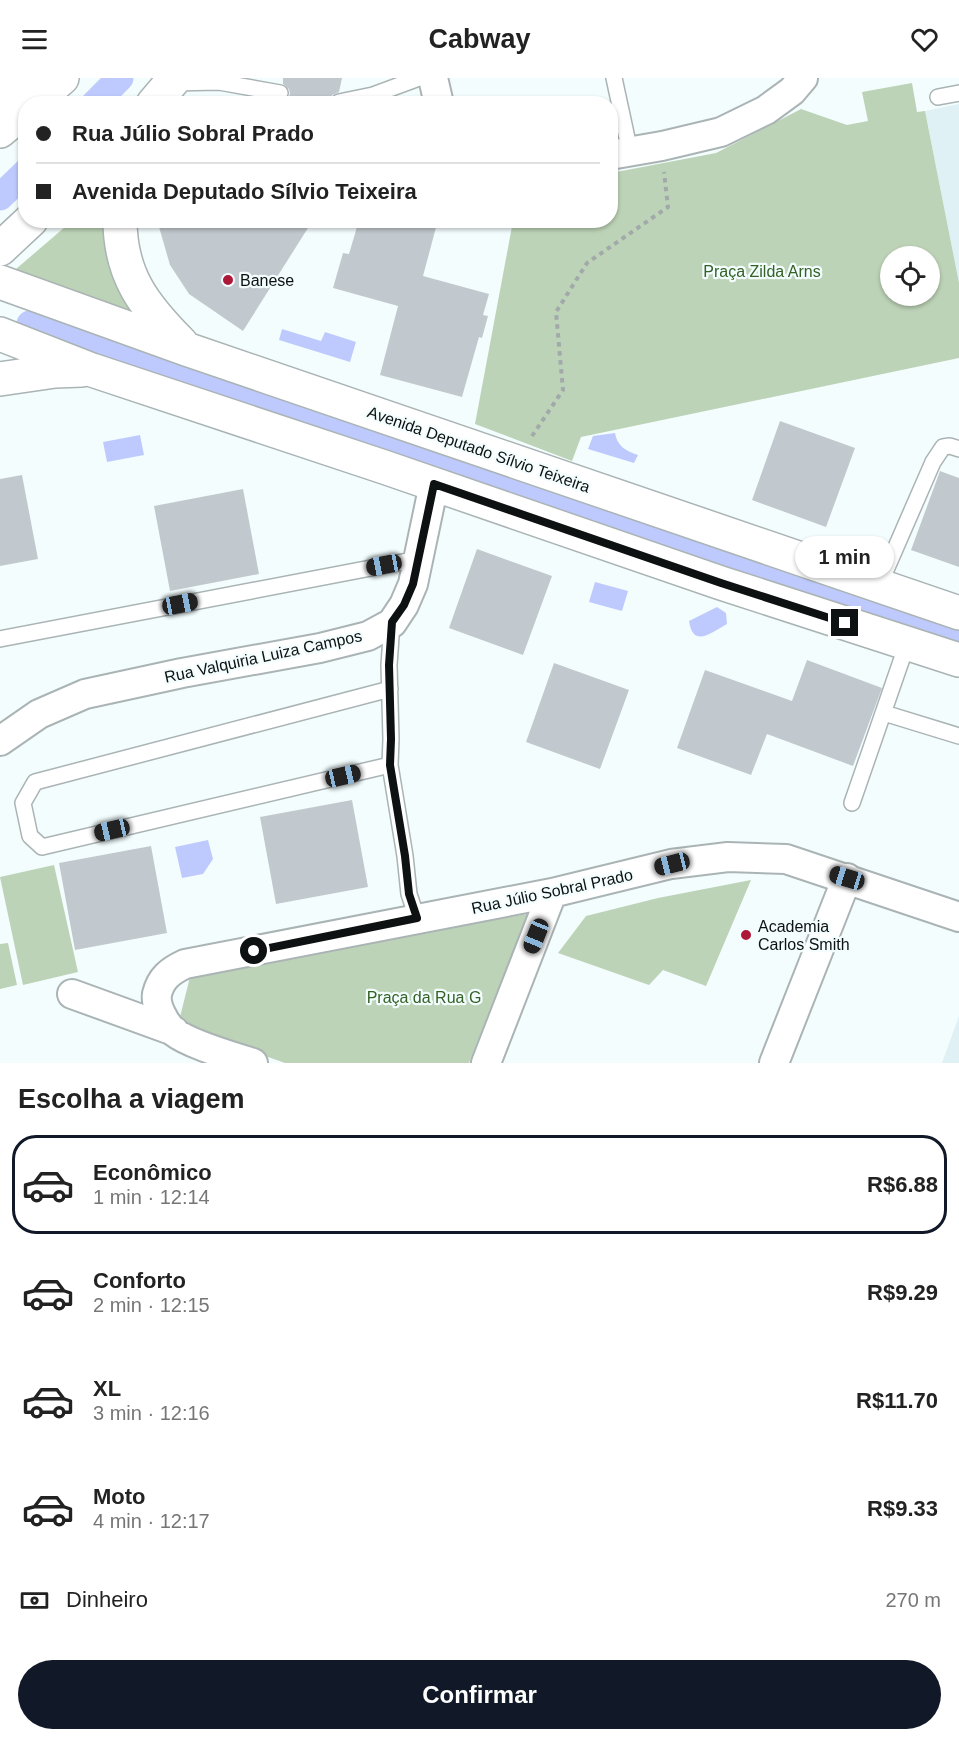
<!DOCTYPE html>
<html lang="pt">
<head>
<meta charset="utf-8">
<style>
	:root { --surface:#fff; --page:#f6f6f6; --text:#222; --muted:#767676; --line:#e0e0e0; --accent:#111827 }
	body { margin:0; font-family:Helvetica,sans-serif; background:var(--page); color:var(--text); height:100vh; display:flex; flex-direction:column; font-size:22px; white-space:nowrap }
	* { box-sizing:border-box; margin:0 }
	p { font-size:20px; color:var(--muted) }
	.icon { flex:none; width:33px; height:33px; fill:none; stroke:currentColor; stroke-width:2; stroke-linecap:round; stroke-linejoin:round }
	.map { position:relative; height:985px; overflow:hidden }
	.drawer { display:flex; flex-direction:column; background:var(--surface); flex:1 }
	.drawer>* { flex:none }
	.hud { position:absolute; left:18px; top:18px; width:600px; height:132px; border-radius:24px; box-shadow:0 2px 4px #0004; display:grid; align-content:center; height:132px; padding:0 18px; background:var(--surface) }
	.buttons { position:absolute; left:880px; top:168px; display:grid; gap:12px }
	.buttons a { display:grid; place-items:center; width:60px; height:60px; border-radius:50%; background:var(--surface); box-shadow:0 2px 4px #0004; font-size:30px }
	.end { position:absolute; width:27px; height:27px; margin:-14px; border:8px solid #0d1111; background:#fff; box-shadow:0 0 0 3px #fff }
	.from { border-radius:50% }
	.bubble { position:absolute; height:42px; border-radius:21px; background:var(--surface); box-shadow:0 2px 4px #0004; font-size:20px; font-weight:800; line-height:42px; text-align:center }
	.car { position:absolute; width:18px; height:36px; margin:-18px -9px; border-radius:8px; box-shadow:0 0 4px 2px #0007; background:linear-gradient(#222 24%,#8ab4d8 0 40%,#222 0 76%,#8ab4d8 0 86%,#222 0) }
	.hud b { display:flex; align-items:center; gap:21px; height:57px; font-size:22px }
	.hud b+b { border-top:2px solid var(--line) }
	.hud i { width:15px; height:15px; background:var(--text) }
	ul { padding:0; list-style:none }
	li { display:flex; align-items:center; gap:18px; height:99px; margin:0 12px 9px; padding:0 6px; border:3px solid transparent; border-radius:24px }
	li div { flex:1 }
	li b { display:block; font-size:22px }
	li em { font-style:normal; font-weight:800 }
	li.current { border-color:var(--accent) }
	li>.icon { width:54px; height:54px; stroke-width:1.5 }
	h2 { padding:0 18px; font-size:27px; line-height:72px }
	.pay { display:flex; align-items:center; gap:15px; height:66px; padding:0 18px; font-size:22px }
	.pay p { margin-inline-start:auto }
	.button { display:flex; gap:12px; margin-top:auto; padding:12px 18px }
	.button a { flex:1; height:69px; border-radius:36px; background:var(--accent); color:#fff; font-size:24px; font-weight:800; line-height:69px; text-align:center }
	header { display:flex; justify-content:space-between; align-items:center; height:78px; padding:0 18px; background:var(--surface); font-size:27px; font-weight:800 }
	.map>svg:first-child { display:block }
</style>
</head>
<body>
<header><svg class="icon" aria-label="menu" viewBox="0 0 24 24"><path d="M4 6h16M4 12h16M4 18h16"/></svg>Cabway<svg class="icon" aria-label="heart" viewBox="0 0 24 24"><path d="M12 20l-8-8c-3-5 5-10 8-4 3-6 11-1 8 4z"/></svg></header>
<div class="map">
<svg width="959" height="985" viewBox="0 0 959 985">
	<rect width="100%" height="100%" fill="#f3fdfe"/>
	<path fill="#dff1f4" d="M959,26V205L925,33Z
		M959,938V985H942Z"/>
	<path fill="#bdd3b7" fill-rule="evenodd" d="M912,5L917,34L925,33L959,205V280L581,359L572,383L475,346L513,143L610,142L611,95L716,75L801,31L847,47L868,43L862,14ZM891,178H930V218H891Z
		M72,143H129L130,154L167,252L9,197Z
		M54,787L78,894L23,907L0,799Z
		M751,802L706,908L663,892L649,907L558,875L586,838L658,820Z
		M528,836L469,985H285L178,947L192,891Z
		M8,865L17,907L0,911V866Z"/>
	<path fill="#becafe" d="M282,251L321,263L325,254L356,264L350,284L279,262Z
		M615,355C617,368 626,373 638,377L634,385L588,371L593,358Z
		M140,357L144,377L107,384L103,364Z
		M595,504L628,513L622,533L589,524Z
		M717,529L726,535L727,546C712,554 693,571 689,543Z
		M208,762L213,781L203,796L182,800L175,769Z"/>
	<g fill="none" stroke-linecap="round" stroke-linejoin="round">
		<path stroke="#becafe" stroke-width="27" d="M94,26L120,0
			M0,119L26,94
			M30,246L143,285L441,378L959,554"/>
	</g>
	<path fill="#c2c9ce" d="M283,0H342L339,14L332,17L329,26H280L287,22L290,16L289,11L283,6Z
		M157,142H313L243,253L189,216L170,187Z
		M359,142H438L423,198L489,216L483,237L488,238L482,260L479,259L462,319L380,297L398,228L333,210L343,175L349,176Z
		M780,343L855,370L826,449L752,422Z
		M940,393L959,400V489L911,472Z
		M22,397L38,481L0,488V401Z
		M243,411L259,496L170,513L154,428Z
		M477,471L552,498L523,577L449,550Z
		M807,582L882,610L853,688L767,656L751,697L677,670L705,592L792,623Z
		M554,585L629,612L600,691L526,664Z
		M352,722L368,809L276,826L260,739Z
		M151,768L167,855L75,872L59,785Z"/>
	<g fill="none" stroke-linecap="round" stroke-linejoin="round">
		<defs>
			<path id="lane" d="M614,0L630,74
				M172,5L219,4L280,15
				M938,19L959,15
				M339,24L373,17L419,0
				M879,508L933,384L943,369L950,368L959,371
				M392,545L389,587L391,661L390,687L405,778L409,816L417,840
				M0,561L418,481
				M884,635L959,658
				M390,687L42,769L30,758L23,725L35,704L390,611
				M852,725L907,566"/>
			<path id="street" d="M433,0L439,26
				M610,77L662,68L721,54L766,32L792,13L803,0
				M0,663L39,636L85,616L182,595L320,570L368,558L392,545L404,527L413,506L434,406
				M72,916L174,953
				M253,985C232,978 191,967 174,954C165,946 155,928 157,916C161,900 170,893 185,886L552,815L671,786L728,779L786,781L959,839
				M486,985L552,815
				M774,985L847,800"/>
			<path id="secondary" d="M0,16L20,9L35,0
				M32,26L62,0
				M153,26L175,0
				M0,53L26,31
				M120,142C120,197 144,228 181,265
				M0,171L31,142
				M0,204L186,271L959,535
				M0,256L92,292L384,389L721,505L959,582
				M0,301L55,293L82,292"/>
		</defs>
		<use href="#lane" stroke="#abb4b5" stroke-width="18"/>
		<use href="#street" stroke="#abb4b5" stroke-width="32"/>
		<use href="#secondary" stroke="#abb4b5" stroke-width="36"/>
		<path stroke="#a1a9aa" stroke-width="4" stroke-dasharray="4.5 4.5" stroke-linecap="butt" d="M532,358L563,312L556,234L587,185L668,129L664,94"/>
		<use href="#lane" stroke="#fff" stroke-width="15"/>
		<use href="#street" stroke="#fff" stroke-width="28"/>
		<use href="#secondary" stroke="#fff" stroke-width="33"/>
	</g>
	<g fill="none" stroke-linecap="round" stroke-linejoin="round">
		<path stroke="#0d1111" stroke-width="8" d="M254,873L417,840L409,816L405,778L390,687L391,661L389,587L392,544L404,527L413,506L434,406L721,505L845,545"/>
	</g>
	<g fill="#ad1839" stroke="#f3fdfe" stroke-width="2">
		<circle cx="228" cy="202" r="6"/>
		<circle cx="746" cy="857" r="6"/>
	</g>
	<g text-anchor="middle" stroke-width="4.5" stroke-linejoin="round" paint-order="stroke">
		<g font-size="16" fill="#346126" stroke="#f3fdfe">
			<text x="762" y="199">Praça Zilda Arns</text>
			<text x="424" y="925">Praça da Rua G</text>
		</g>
		<g font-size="16" fill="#0d1111" stroke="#f3fdfe" text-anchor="start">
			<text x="240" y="208">Banese</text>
			<text x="758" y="854">Academia<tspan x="758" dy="18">Carlos Smith</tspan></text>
		</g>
		<g font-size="16" fill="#0d1111" stroke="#f3fdfe">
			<text transform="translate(479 371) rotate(19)" y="6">Avenida Deputado Sílvio Teixeira</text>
			<text transform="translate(263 578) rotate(-12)" y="6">Rua Valquiria Luiza Campos</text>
			<text transform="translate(552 813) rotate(-12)" y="6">Rua Júlio Sobral Prado</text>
		</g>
	</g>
</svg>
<div class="buttons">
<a><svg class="icon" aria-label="locate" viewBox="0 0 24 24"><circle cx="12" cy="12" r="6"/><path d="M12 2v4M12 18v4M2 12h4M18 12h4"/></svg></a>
</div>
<i class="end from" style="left:254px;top:873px"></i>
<i class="end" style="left:845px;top:545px"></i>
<div class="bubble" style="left:795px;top:458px;width:99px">1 min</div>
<i class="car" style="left:384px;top:487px;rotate:259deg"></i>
<i class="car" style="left:180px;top:526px;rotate:79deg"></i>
<i class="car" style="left:343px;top:698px;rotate:77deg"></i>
<i class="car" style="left:112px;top:752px;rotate:257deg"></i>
<i class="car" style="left:672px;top:786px;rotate:256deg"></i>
<i class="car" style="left:847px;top:800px;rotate:287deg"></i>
<i class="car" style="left:536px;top:858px;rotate:202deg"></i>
<div class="hud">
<b><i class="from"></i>Rua Júlio Sobral Prado</b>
<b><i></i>Avenida Deputado Sílvio Teixeira</b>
</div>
</div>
<section class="drawer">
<h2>Escolha a viagem</h2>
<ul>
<li class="current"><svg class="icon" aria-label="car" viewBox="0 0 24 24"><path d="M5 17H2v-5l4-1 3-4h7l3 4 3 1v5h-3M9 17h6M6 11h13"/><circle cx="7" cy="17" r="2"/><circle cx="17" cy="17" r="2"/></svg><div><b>Econômico</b><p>1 min · 12:14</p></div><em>R$6.88</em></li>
<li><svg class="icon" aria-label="car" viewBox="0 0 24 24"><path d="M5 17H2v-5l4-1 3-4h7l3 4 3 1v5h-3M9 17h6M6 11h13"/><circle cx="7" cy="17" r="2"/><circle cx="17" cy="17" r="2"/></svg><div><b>Conforto</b><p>2 min · 12:15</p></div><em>R$9.29</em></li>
<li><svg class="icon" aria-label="car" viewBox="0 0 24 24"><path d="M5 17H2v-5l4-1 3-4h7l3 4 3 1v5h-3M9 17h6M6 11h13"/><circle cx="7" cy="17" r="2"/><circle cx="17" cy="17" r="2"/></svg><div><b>XL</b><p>3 min · 12:16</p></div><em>R$11.70</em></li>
<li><svg class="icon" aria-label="car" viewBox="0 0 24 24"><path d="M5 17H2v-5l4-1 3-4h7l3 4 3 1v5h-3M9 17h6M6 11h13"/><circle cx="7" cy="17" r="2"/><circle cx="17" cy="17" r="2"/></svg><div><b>Moto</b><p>4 min · 12:17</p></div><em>R$9.33</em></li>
</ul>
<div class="pay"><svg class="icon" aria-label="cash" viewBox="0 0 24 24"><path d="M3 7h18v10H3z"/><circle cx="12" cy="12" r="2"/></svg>Dinheiro<p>270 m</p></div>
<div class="button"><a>Confirmar</a></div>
</section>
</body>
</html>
